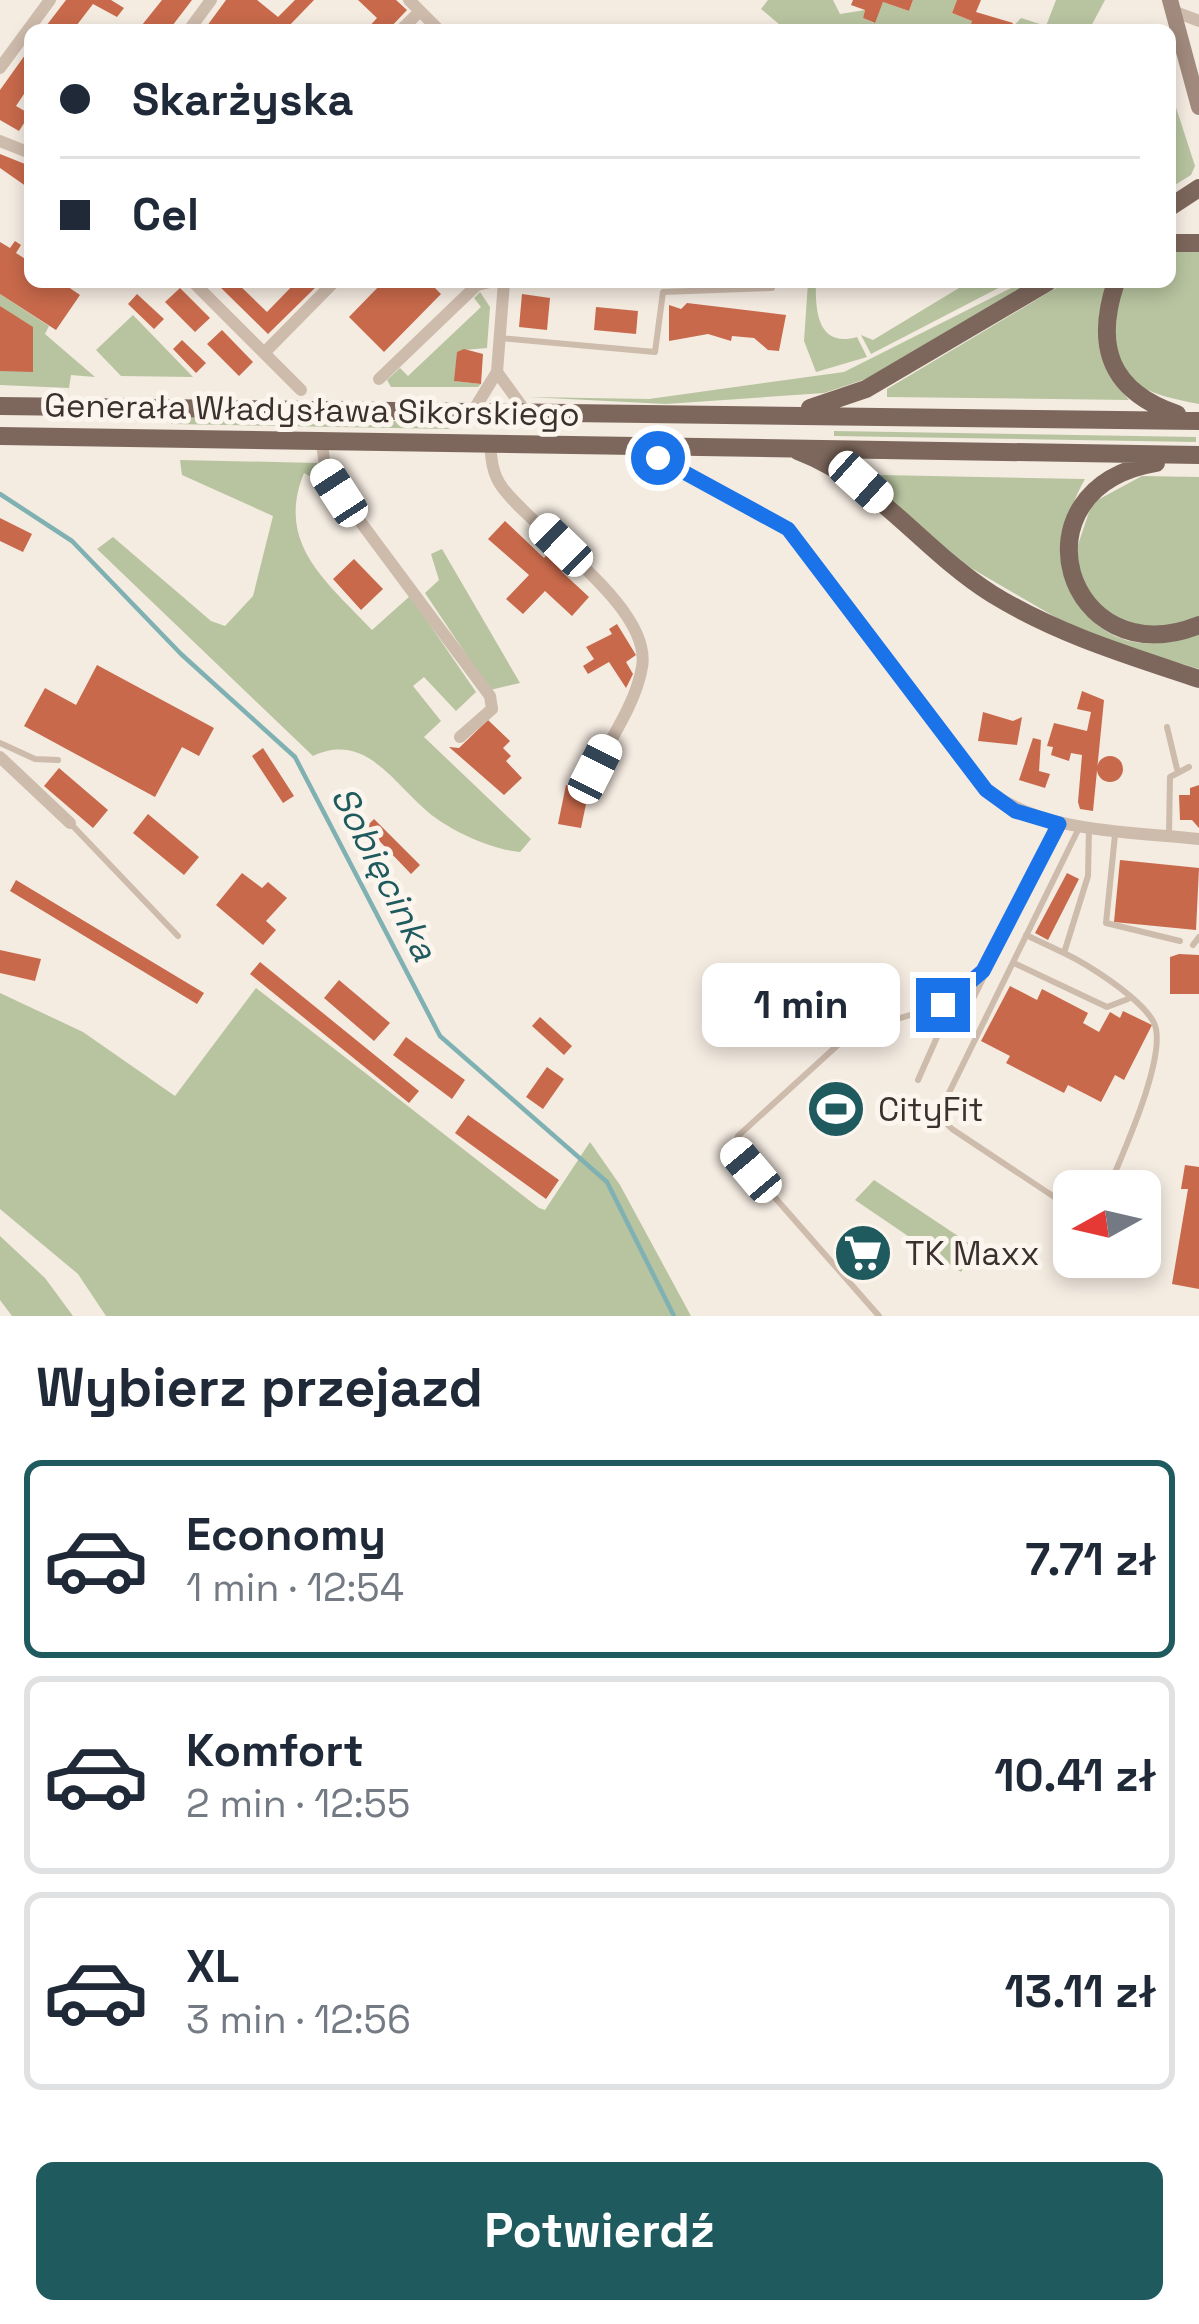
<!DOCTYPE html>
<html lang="pl">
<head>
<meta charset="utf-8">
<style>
	:root { --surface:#fff; --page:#f2f2f3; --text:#1f2937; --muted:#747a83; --line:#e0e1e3; --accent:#1f5a5e }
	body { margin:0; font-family:"Space Grotesk",sans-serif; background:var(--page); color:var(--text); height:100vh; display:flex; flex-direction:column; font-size:45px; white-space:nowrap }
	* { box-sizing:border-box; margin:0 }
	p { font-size:39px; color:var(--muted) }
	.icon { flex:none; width:66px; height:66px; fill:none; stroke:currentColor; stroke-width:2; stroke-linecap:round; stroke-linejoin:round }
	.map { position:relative; height:1316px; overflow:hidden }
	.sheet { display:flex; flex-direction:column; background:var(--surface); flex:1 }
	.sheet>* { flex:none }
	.hud { position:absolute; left:24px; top:24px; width:1152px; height:264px; border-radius:18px; box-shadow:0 6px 18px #0003; display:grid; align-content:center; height:264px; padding:0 36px; background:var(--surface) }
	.needle { width:78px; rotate:262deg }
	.fabs { position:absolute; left:1053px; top:1170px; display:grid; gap:24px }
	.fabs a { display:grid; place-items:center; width:108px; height:108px; border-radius:18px; background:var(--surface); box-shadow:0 6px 18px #0003; font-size:60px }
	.end { position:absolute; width:54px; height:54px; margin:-27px; border:15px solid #1a73e8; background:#fff; box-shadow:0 0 0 6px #fff }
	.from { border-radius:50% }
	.bubble { position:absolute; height:84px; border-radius:18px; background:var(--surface); box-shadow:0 6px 18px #0003; font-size:39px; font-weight:700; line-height:84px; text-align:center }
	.car { position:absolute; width:36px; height:72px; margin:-36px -18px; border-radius:15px; box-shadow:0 0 9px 3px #0007; background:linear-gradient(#fff 24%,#345 0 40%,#fff 0 76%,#345 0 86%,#fff 0) }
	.hud b { display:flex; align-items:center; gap:42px; height:114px; font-size:45px }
	.hud b+b { border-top:3px solid var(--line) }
	.hud i { width:30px; height:30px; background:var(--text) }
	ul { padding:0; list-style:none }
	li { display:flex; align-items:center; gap:36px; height:198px; margin:0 24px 18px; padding:0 12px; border:6px solid var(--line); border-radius:18px }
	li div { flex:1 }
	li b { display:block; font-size:45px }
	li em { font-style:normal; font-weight:700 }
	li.on { border-color:var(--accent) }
	li>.icon { width:108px; height:108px; stroke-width:1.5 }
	h2 { padding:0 36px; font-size:54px; line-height:144px }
	.action { display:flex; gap:24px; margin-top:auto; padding:24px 36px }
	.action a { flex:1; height:138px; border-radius:18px; background:var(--accent); color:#fff; font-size:48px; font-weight:700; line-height:138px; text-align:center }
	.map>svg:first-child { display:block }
</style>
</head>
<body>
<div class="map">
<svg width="1199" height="1316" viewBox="0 0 1199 1316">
	<rect width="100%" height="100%" fill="#f4ebe1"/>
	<path fill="#b8c4a0" d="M768,0H833L840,14L865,10L863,18L874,23L883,2L909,11L913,0H957L952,13L972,21L969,30H786L761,9Z
		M1056,0H1105L1089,30H1010L1021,18L1046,26Z
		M1170,89L1195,166L1191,175L1170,188Z
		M1199,249V404C1148,394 1117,387 1114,328C1113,309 1115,297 1126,282H1170V251Z
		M808,282H816C815,312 818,348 857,337L867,357L816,372L804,341Z
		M969,282H1010L871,354L861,335L873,340Z
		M1023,282H1034L866,379L824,393L666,404L528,397L649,399L844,372Z
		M1066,282H1110C1088,323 1100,365 1129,400L887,397V389Z
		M480,292L490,307L487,348L464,350L455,381L481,384L478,387H391L387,380L400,368L408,376L481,307L474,298Z
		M0,294L49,326L45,334L95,377L71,375L69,388L0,385V371H32L0,306Z
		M133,315L193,377L121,376L96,350Z
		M171,417L450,422V429L171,424Z
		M834,431L1196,437V442L834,436Z
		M180,460L317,463L321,475L313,478L304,473C275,544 327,582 372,630L410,596L476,692L456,711L424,677L413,686L441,721L424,737L531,839L520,852C495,850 461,835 440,821C398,794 371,729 313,756L97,549L113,537L211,621L225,626L253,596L273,516L182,475Z
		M881,475L1085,479C1032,569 1090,678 1199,633V669L1086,635L959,561L871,484Z
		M1142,476L1199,477V617L1160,630L1110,617L1086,589L1075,554L1092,503Z
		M442,549L520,683L490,690L425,593L439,580L431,554Z
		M256,988L539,1208L545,1210L590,1142L620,1185L691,1316H106L78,1274L0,1209V993L83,1032L175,1096Z
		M874,1180L976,1248L961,1272L855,1200Z
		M0,1236L45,1278L73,1316H12L0,1300Z"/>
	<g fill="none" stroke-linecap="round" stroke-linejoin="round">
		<path stroke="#7fb0b2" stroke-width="4.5" d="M0,494L72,541L181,654L295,757L440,1036L607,1182L674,1316"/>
	</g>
	<path fill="#c8694b" d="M66,0H111L124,8L117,17L93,4L73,30H43Z
		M162,0H192L169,30H138Z
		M226,0H257L278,17L295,0H314L285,30H204Z
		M358,0H396L407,10L388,30H366L377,18Z
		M853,0H913L909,11L883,2L875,23L863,18L865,10L851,5Z
		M957,0H981L976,12L1013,23L1010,30H969L972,21L952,13Z
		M30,48V85L16,106L30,114L19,131L0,120V90Z
		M0,154L30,166V189L0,168Z
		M15,241L21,245L16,253L30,262V282H61L80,295L56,330L0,294V242L10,248Z
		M215,282H236L267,312L296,282H321L268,334Z
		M383,282H429L441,294L384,352L349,317Z
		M180,288L210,318L195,332L165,302Z
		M137,294L164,319L154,329L128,304Z
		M522,294L550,298L547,330L519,327Z
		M687,303L786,315L779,351L768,350L754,338L732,336L731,341L708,334L669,341V305L681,309Z
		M0,306L33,327V372L0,371Z
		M596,307L638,311L636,334L594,330Z
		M222,330L253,362L239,376L207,344Z
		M182,340L206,363L196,373L173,349Z
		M464,349L483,354L481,384L454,381L457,352Z
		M0,518L32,534L23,552L0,541Z
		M505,521L544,558L552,550L569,565L562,572L589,597L572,616L545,591L523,614L506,599L529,575L488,539Z
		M354,559L383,589L361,610L333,579Z
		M617,624L636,655L626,662L633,674L626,688L609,662L588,674L583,666L594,659L586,647L612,634L609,629Z
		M97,665L214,728L199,756L182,747L155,797L24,726L45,688L76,705Z
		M1082,691L1104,700L1093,811L1080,809L1078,802L1082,755L1071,753L1069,761L1051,755L1053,747L1047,746L1054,723L1087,731L1091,712L1077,709Z
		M983,712L1013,721L1022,717L1017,745L978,741Z
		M488,720L510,741L503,748L511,756L506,761L522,778L504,795L449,747L459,748Z
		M1033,738L1041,740L1039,771L1050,774L1045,788L1019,780Z
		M263,748L294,796L283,803L252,756Z
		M1097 769a13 13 0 1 1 26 0a13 13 0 1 1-26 0Z
		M59,768L108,810L93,828L44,786Z
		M566,785L589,790L581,828L558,824Z
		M1199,785V828L1192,820H1180L1179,795H1190V788Z
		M148,814L199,857L184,875L133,833Z
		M374,819L420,865L411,874L366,827Z
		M1120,860L1199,868L1196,930L1114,922Z
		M242,873L262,888L268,882L287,898L266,921L276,930L263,945L216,905Z
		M1067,873L1079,879L1048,940L1035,933Z
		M16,880L204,993L197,1004L10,891Z
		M0,950L41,959L35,981L0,973Z
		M1179,954L1199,955V994H1170V957Z
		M260,962L419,1091L409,1103L250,974Z
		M339,980L390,1023L374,1041L324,998Z
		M1010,986L1037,1000L1042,989L1088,1013L1083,1023L1099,1032L1110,1012L1120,1018L1123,1011L1152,1025L1124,1080L1115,1075L1101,1102L1068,1085L1064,1093L1006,1063L1010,1056L981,1041Z
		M540,1017L572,1046L564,1055L532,1026Z
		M406,1037L465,1080L452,1099L393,1055Z
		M547,1067L564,1079L543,1109L526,1097Z
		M468,1115L559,1180L546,1199L455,1133Z
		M1185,1165L1199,1167V1289L1172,1284L1188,1189H1181Z"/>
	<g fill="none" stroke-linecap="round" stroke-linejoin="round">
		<path stroke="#cdbbac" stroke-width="6" d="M500,338L655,352L663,292L772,288
			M1167,727L1177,769
			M0,743L35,759L58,760
			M70,823L178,936
			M1089,828L1088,876L1064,953C1089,965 1139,997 1153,1021C1171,1050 1120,1160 1107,1191
			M1169,834L1170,777L1189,767
			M1115,835L1106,923L1180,941
			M1026,935L1064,953
			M1193,945L1199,937
			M1014,963L1107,1007L1128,999
			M943,1031L969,1007L1059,824
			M918,1080L953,1001
			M1074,1210L952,1129L942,1119V1107L1078,830
			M879,1316L734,1151L738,1136L851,1033L943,1005L983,971"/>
		<path stroke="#cdbbac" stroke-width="12" d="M409,0L439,30
			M1173,11L1199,21
			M189,30L211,0
			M401,30L420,11
			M0,68L50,0
			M0,141L30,153
			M193,282L301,390
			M264,353L334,282
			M497,372L526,412
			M379,379L477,285L490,282
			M473,411L497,372L504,282
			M321,438L326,472L339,493L490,696L492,709L460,737
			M490,442C491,457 492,474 502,487C534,531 653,607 642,667C636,703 611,738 595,769
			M640,449L788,529L986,790C1048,834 1125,831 1199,839
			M0,757L70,823"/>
		<path stroke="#a18a7d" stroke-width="16" d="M1170,0L1199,107"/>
		<path stroke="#7d675c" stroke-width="18" d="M1170,207L1199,188
			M1170,243H1199
			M1116,282C1094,347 1110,391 1177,414
			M0,406L1199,421
			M810,408L866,389L1048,282
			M0,436L1199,455
			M798,451C877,481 922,550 992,594C1057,634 1127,655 1199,679
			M1156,463C1008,488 1066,678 1199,625"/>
	</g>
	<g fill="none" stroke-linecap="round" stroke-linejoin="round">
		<path stroke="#1a73e8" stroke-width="15" d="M658,458L788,529L986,790L1015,811L1059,824L983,971L943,1005"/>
	</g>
	<defs>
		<symbol id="stadium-disc" viewBox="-11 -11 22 22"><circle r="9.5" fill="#1f5a5e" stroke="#fbf5ee"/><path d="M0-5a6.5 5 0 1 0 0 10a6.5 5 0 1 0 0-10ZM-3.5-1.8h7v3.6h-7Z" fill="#fff"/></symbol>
		<symbol id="supermarket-disc" viewBox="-11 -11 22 22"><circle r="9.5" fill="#1f5a5e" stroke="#fbf5ee"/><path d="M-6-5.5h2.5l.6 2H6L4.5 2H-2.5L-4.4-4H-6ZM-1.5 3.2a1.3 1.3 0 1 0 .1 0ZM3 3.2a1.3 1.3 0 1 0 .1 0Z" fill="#fff"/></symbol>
	</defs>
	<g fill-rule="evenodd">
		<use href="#stadium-disc" x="803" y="1076" width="66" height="66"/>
		<use href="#supermarket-disc" x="830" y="1220" width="66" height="66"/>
	</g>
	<g text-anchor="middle" stroke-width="10" stroke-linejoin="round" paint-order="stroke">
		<g font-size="33" fill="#3b302b" stroke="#fbf5ee">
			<text transform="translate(312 409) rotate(1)" y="12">Generała Władysława Sikorskiego</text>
		</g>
		<g font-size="33" fill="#3b302b" stroke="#fbf5ee" text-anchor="start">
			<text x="878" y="1121">CityFit</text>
			<text x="905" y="1265">TK Maxx</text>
		</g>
		<g font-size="36" font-style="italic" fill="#1f5a5e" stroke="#fbf5ee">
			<text transform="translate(385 873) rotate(63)" y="13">Sobięcinka</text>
		</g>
	</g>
</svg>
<div class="fabs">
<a><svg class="needle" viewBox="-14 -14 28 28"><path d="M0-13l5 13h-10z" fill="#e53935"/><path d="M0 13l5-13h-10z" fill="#747a83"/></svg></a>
</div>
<i class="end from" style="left:658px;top:458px"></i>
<i class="end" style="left:943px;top:1005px"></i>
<div class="bubble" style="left:702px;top:963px;width:198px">1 min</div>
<i class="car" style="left:861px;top:482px;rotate:132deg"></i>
<i class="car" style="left:339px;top:493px;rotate:327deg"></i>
<i class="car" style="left:561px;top:545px;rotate:314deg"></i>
<i class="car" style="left:595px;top:769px;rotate:27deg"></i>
<i class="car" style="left:751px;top:1170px;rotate:320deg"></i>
<div class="hud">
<b><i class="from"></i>Skarżyska</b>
<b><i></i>Cel</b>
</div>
</div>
<section class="sheet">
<h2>Wybierz przejazd</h2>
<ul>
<li class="on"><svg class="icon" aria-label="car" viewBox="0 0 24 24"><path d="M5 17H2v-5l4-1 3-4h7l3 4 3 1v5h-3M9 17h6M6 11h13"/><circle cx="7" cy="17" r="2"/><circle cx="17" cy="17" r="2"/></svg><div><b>Economy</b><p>1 min · 12:54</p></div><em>7.71 zł</em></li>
<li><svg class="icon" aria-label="car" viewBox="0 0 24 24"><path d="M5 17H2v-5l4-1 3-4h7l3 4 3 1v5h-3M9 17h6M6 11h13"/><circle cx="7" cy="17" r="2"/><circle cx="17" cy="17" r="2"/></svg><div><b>Komfort</b><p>2 min · 12:55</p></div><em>10.41 zł</em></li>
<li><svg class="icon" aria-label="car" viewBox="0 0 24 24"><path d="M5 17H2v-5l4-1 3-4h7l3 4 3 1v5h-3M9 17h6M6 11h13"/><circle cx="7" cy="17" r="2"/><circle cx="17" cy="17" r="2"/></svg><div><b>XL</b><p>3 min · 12:56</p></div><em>13.11 zł</em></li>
</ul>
<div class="action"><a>Potwierdź</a></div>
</section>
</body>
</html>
